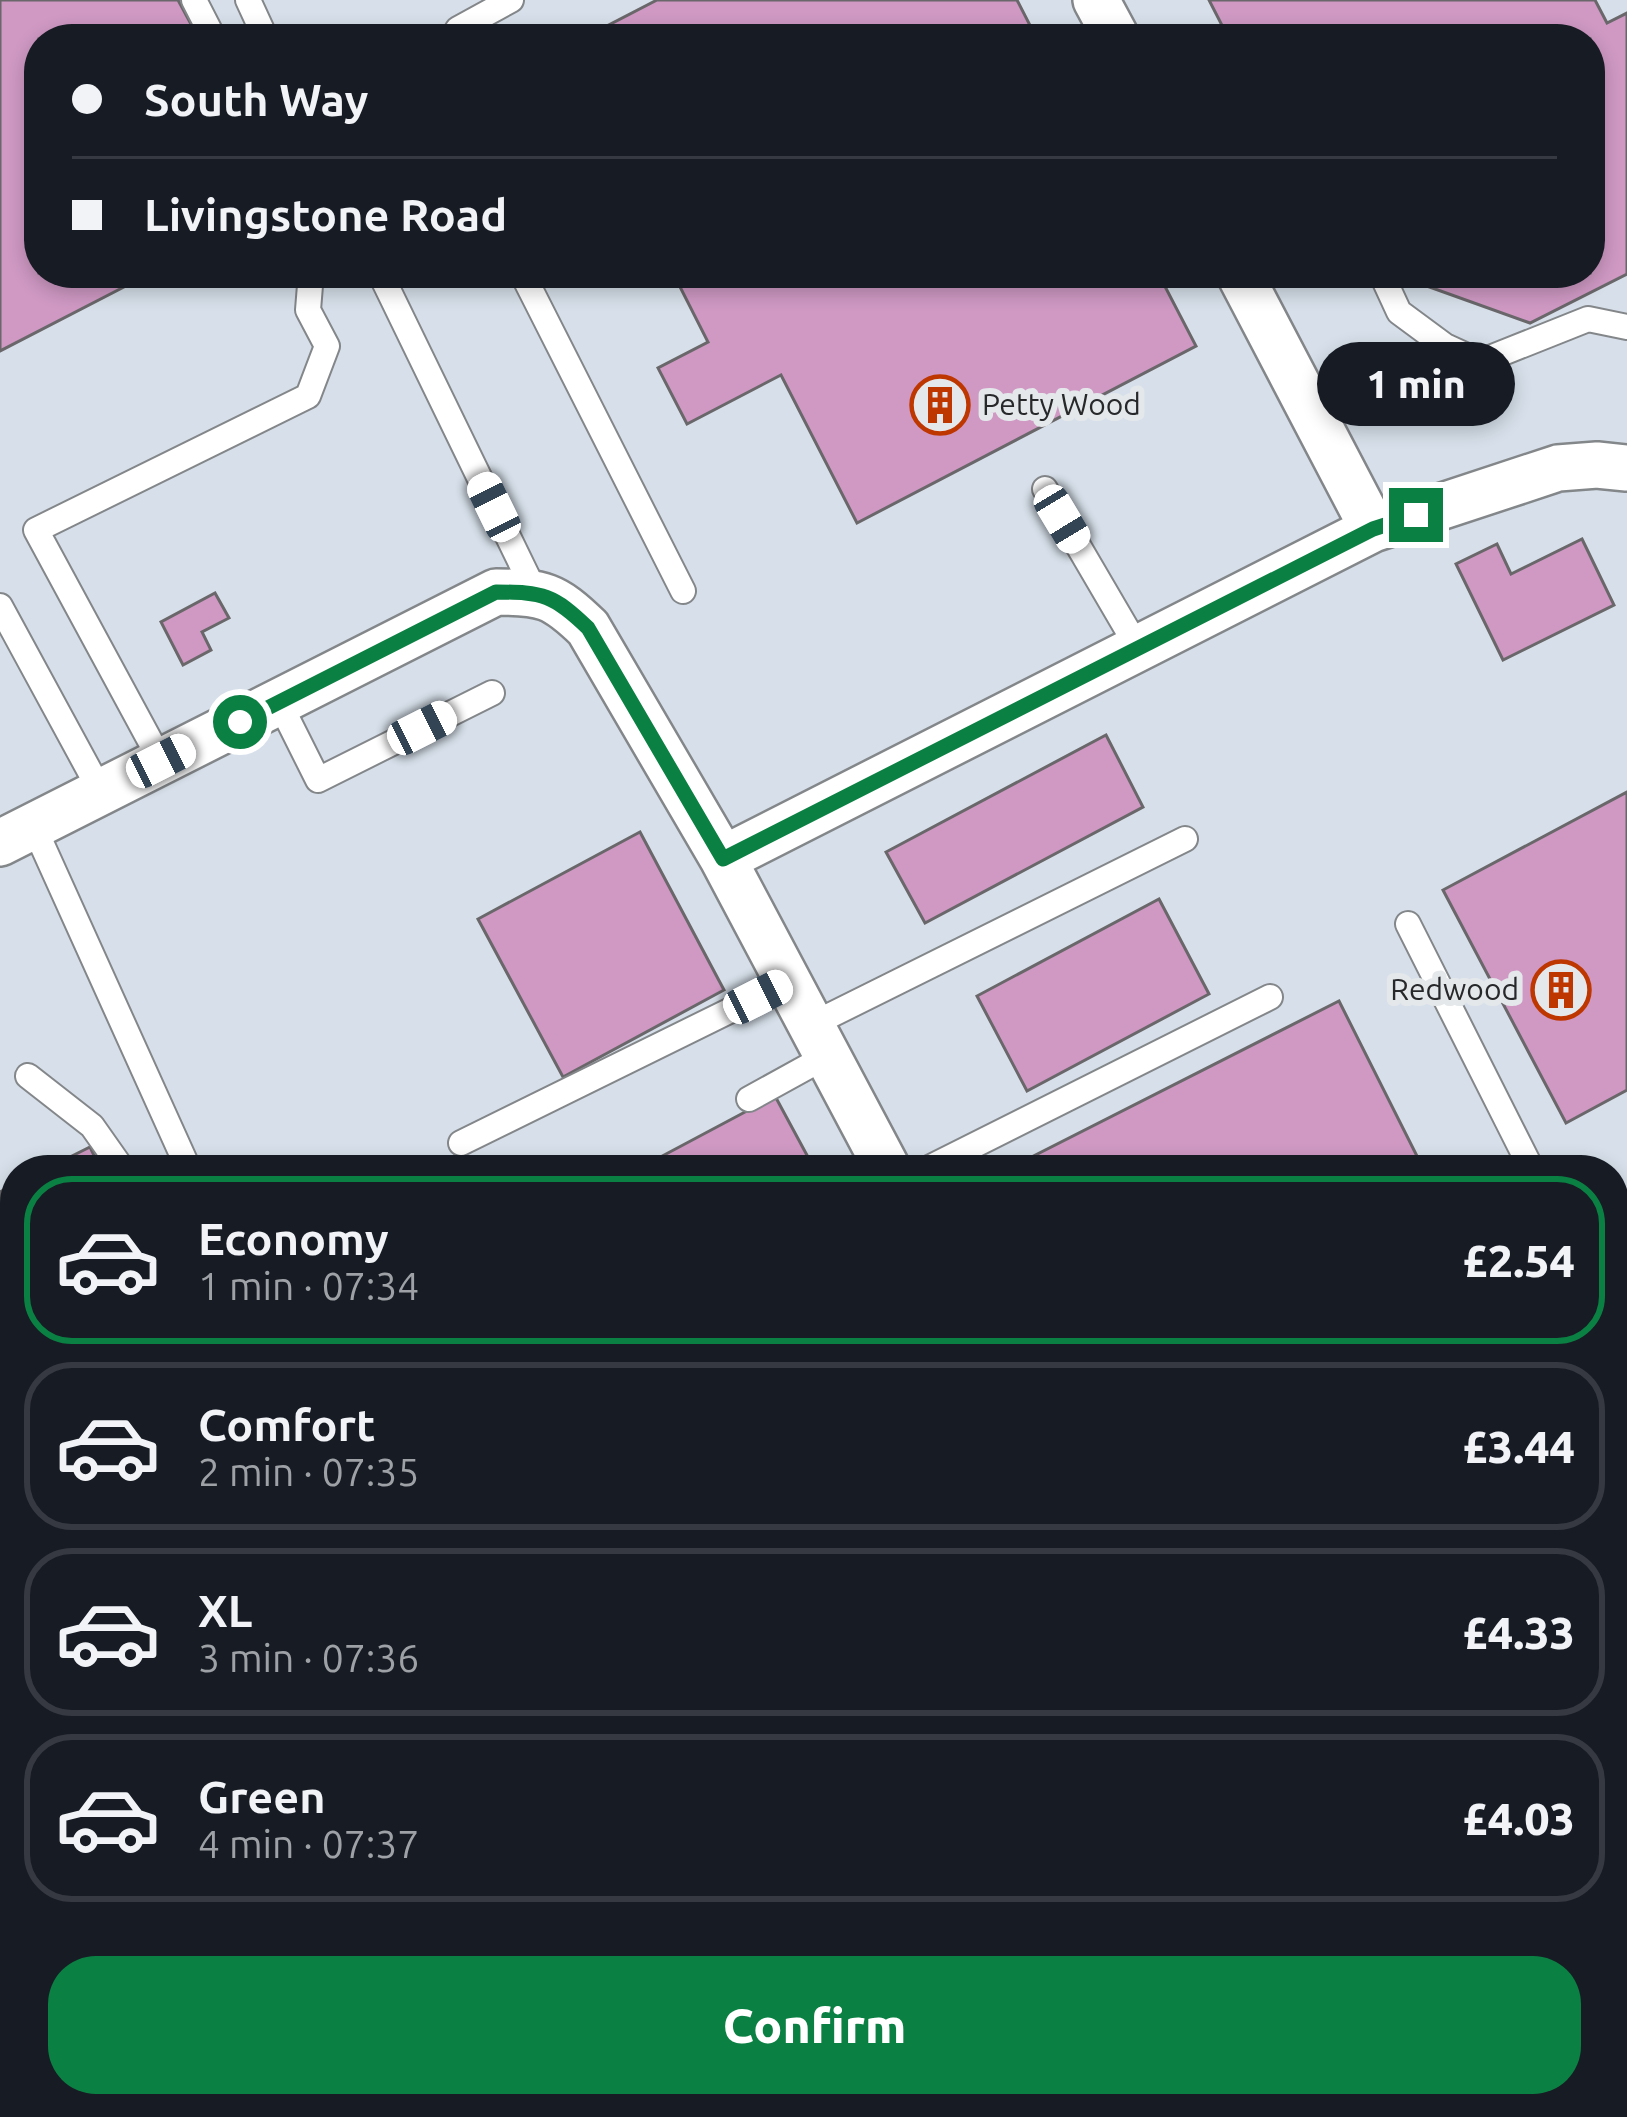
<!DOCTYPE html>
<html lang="en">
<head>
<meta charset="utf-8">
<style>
	:root { --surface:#171b24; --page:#20242c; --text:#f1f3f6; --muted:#9ea1a6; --line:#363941; --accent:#0b8043 }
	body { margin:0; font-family:Ubuntu,sans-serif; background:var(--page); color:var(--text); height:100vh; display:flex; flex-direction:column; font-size:45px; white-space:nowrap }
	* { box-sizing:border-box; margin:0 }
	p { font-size:39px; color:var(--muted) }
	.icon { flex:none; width:66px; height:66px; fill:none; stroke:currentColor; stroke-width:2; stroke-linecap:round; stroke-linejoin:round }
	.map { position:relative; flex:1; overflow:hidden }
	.side { position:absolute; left:0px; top:1155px; width:1629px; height:963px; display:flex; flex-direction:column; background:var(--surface); border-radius:48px 48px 0 0; box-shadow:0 6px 18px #0003 }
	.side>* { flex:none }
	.top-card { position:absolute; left:24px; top:24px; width:1581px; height:264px; border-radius:48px; box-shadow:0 6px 18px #0003; display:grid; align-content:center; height:264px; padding:0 48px; background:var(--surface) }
	.end { position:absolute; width:54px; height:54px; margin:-27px; border:15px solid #0b8043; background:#fff; box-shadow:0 0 0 6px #fff }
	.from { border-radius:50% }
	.bubble { position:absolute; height:84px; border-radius:42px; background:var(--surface); box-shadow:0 6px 18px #0003; font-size:39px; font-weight:800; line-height:84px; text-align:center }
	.car { position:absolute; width:36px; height:72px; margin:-36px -18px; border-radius:15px; box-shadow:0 0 9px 3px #0007; background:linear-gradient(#fff 24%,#345 0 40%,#fff 0 76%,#345 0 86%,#fff 0) }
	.top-card b { display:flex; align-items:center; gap:42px; height:114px; font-size:45px }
	.top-card b+b { border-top:3px solid var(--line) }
	.top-card i { width:30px; height:30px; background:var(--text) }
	ul { padding:21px 0 0; list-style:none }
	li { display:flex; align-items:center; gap:36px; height:168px; margin:0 24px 18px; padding:0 24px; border:6px solid var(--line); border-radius:48px }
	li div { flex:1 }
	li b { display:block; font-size:45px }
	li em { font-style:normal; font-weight:800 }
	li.on { border-color:var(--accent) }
	li>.icon { width:108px; height:108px; stroke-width:1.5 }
	.button { display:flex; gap:24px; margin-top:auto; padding:24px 48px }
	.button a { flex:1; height:138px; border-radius:48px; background:var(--accent); color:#fff; font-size:48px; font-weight:800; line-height:138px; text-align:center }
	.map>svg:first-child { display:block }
</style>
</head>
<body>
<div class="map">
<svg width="1627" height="2117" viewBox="0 0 1627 2117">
	<rect width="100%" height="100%" fill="#e4e8eb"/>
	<path fill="#d7e0ea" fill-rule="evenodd" d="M0,0H1627V2117H0ZM39,39H1590V273H39ZM15,1170H1614V2103H15Z"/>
	<path fill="#cf99c4" stroke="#6a676a" stroke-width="3" d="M0,0H178L199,39H39V273H151L0,351Z
		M657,0H1017L1037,39H611L605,27Z
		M1209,0H1595L1607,23L1627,13V274L1530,323L1410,280L1407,273H1590V39H1229Z
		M673,273H1158L1196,346L857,523L781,375L687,424L658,368L708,342Z
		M1582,539L1614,605L1503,660L1456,564L1497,544L1511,574Z
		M215,593L229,618L202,632L211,650L183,665L161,622Z
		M1106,735L1143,807L925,923L886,852Z
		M1627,792V1090L1566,1123L1443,890Z
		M640,832L724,990L563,1077L478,919Z
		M1159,899L1209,994L1027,1091L977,996Z
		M1339,1001L1424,1170H1250L1248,1165L1238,1170H1006Z
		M775,1096L815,1170H636Z
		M90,1147L101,1170H44Z
		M15,1184V1387L0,1395V1192Z
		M15,1501V1608L0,1615V1509Z
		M1627,1556V1675L1614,1682V1562Z
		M926,2103H1090L1092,2107L1073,2117H917L913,2109Z
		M1227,2103H1283L1290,2117H1219L1215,2109Z"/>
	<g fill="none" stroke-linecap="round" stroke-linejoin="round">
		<defs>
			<path id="service" d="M194,0L214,39
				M248,0L266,39
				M452,39L458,29L511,0
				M380,273L535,592
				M522,273L683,591
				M1381,273L1399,312L1445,346L1480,362L1588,319L1627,327
				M1045,489L1138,648
				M0,606L101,792
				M279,702L318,780L492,693
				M161,761L36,530L308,396L327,346L308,310L311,273
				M34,827L189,1170
				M1408,924L1532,1170
				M811,1025L1185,839
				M28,1076L92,1126L123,1170
				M749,1099L827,1056
				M461,1143L788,982
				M925,1170L1270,997
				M1614,1207L1627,1203
				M1614,1351L1627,1312
				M1614,1378L1627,1403
				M0,1413L15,1407
				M0,1486L15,1478
				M1614,1903L1615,1905
				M0,2063L15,2056
				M790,2103L798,2117
				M887,2103L895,2117
				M359,2117L387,2103"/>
			<path id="minor" d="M1096,0L1117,39
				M1239,273L1373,529
				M0,843L496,592C543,592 554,595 588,628L723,859L888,1170
				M723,859L1373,529L1558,468L1597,465L1627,468
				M0,1846L15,1876
				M1614,2003L1627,1996
				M127,2103L134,2117
				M1391,2117L1419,2103"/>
		</defs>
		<use href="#service" stroke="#84878a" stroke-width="28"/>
		<use href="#minor" stroke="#84878a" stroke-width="50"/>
		<path stroke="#a6a9ab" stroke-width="8" stroke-dasharray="6 6" stroke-linecap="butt" d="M42,2103L49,2117"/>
		<use href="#service" stroke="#fff" stroke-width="24"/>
		<use href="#minor" stroke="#fff" stroke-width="45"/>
	</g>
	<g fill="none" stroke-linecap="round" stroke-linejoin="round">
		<path stroke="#0b8043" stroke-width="15" d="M240,722L496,592C543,592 554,595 588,628L723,859L1373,529L1416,515"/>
	</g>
	<defs>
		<symbol id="building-ring" viewBox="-11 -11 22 22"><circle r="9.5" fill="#e4e8eb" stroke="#be3600" stroke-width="1.5"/><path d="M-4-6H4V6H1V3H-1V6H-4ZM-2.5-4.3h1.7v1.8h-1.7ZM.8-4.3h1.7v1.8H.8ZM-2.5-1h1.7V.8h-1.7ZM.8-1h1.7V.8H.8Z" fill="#be3600"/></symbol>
	</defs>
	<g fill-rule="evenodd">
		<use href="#building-ring" x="907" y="372" width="66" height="66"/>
		<use href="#building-ring" x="1528" y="957" width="66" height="66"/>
	</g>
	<g text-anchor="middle" stroke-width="12" stroke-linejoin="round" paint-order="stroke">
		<g font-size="30" fill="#27282a" stroke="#e4e8eb" text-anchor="start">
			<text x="982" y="415">Petty Wood</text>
			<text x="1519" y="1000" text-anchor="end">Redwood</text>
		</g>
	</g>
</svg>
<i class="end from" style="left:240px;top:722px"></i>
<i class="end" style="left:1416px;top:515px"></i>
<div class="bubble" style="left:1317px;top:342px;width:198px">1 min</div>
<i class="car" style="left:494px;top:507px;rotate:334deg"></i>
<i class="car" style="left:1062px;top:519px;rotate:149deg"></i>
<i class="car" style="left:422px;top:728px;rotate:63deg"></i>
<i class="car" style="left:161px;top:761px;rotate:63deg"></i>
<i class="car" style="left:758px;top:997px;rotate:63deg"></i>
<div class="top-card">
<b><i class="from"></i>South Way</b>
<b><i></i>Livingstone Road</b>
</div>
<section class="side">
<ul>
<li class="on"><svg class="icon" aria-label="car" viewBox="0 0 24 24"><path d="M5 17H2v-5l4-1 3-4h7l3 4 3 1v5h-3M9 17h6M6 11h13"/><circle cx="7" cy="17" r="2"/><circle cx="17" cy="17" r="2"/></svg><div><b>Economy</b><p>1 min · 07:34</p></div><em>£2.54</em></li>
<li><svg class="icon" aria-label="car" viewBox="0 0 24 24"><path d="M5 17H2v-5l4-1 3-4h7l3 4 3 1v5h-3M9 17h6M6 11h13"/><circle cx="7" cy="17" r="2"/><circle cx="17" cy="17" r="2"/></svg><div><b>Comfort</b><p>2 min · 07:35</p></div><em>£3.44</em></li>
<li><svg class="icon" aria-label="car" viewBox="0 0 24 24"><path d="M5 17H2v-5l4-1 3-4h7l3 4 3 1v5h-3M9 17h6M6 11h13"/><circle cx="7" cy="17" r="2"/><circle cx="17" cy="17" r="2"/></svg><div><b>XL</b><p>3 min · 07:36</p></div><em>£4.33</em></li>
<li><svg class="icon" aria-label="car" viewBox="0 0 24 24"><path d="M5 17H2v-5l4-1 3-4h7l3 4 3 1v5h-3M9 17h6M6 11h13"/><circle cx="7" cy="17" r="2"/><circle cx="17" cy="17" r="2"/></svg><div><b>Green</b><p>4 min · 07:37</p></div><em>£4.03</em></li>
</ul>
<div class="button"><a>Confirm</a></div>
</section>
</div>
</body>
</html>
